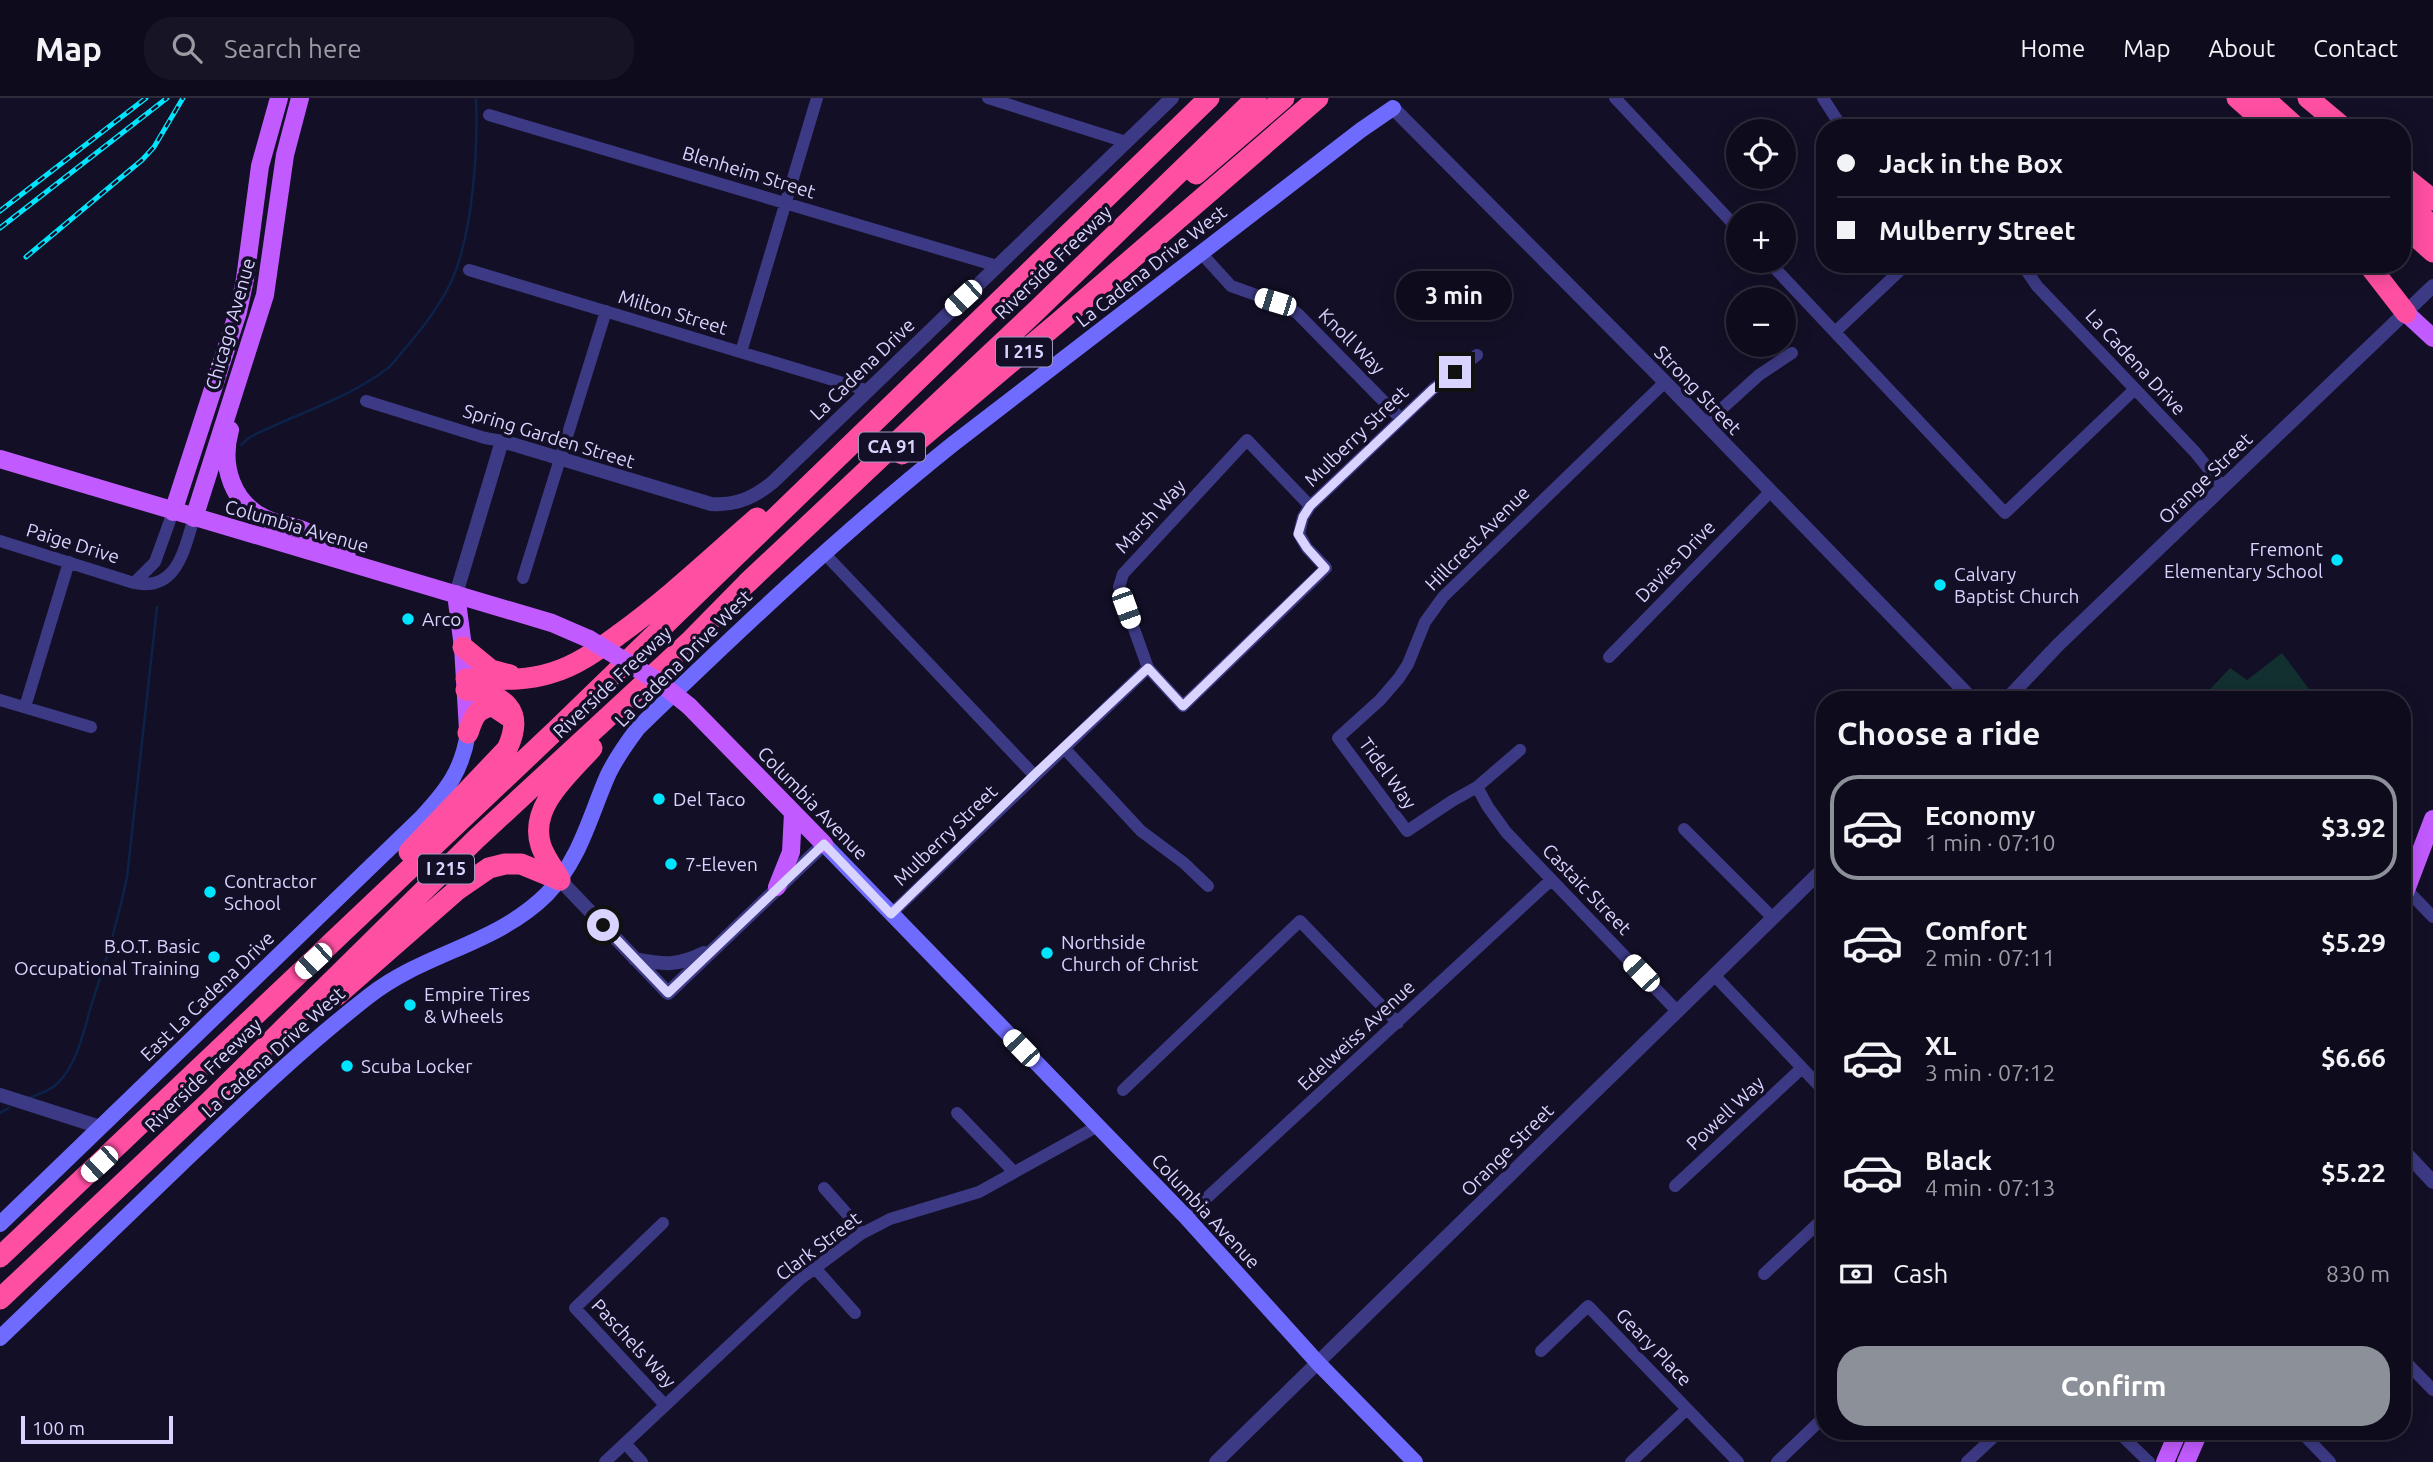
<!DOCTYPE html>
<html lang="en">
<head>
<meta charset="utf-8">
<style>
	:root { --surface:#0e0b1c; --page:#171425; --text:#f1f3f6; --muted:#9b9ba3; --line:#2e2b3b; --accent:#8c9099 }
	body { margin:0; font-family:Ubuntu,sans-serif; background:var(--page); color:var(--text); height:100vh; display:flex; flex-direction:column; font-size:26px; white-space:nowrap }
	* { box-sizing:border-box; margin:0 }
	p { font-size:23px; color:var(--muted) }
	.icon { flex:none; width:38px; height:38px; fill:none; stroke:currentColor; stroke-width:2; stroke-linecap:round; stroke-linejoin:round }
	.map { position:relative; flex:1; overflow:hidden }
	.side { position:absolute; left:1816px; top:593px; width:595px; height:749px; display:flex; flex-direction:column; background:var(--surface); border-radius:28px; box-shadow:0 4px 18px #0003,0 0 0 2px var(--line) }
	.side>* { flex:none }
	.guide { position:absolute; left:1816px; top:21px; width:595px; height:154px; border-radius:28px; box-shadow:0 4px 18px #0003,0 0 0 2px var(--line); display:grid; align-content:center; height:154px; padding:0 21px; background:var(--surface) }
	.controls { position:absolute; left:1726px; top:21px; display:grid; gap:14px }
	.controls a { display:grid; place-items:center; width:70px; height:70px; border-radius:50%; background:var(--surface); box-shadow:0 4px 18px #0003,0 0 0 2px var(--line); font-size:35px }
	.scale { position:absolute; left:21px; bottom:18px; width:152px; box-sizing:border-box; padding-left:7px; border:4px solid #d9d4ff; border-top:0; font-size:19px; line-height:24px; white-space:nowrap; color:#d9d4ff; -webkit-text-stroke:5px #130f26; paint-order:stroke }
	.end { position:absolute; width:32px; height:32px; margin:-16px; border:9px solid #d9d4ff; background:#111; box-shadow:0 0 0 4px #111 }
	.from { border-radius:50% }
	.bubble { position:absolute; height:49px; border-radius:24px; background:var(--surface); box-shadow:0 4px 18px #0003,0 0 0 2px var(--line); font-size:23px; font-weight:700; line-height:49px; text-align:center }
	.car { position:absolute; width:21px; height:42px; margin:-21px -10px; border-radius:9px; box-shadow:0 0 5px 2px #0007; background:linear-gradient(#fff 24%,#345 0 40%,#fff 0 76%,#345 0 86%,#fff 0) }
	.guide b { display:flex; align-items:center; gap:24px; height:66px; font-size:26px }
	.guide b+b { border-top:2px solid var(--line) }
	.guide i { width:18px; height:18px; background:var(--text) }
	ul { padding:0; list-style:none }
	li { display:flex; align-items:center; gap:21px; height:105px; margin:0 14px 10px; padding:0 7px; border:4px solid transparent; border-radius:28px }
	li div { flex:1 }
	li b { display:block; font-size:26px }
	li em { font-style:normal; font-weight:700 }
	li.on { border-color:var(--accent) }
	li>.icon { width:63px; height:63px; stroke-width:1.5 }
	h2 { padding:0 21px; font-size:32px; line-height:84px }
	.pay { display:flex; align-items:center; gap:18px; height:77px; padding:0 21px; font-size:26px }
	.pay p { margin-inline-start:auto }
	.action { display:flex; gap:14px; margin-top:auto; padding:14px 21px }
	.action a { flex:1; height:80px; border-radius:28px; background:var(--accent); color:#fff; font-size:28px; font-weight:700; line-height:80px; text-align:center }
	header { display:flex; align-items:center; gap:42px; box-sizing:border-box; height:98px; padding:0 35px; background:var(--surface); border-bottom:2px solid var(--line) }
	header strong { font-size:33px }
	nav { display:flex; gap:38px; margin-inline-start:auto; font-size:24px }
	.search { width:490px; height:63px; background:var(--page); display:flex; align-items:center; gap:18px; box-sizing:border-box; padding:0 24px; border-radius:28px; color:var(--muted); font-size:26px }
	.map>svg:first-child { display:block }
</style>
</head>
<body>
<header>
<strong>Map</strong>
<div class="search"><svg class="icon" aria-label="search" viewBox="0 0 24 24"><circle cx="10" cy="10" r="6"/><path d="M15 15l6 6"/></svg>Search here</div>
<nav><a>Home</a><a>Map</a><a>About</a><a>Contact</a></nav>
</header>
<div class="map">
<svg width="2433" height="1364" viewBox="0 0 2433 1364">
	<rect width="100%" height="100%" fill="#130f26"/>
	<path fill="#12302f" d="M2282,555L2315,599L2314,602H2200L2230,570L2247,582Z"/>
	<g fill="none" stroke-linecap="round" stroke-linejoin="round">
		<path stroke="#0c2248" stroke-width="2.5" d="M241,347L250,339C295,316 348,301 388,270C396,263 402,253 409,246C425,227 440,207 451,184C473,136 478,53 476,0
			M29,1000C39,996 50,993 58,985C78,965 84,931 92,905C106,863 118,822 127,779L157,509
			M0,1015L9,1010"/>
		<path stroke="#3d3a85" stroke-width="12" d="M988,0L1126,44
			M1615,0L1738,131
			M1823,0L1839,25L1847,30
			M489,17L997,168
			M1201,155L1231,188L1287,208L1298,216L1401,321
			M1768,163L2005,415L2135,291
			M2022,166L2037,188L2195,354L2223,389
			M469,172L866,292
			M1835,234L1907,166
			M741,254L817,0
			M366,303L485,340L502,343
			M1705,326L1759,277L1792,255
			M1310,408L1247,342L1123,476L1119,489L1148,570L1183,608L1326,470L1307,450L1299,436L1303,419L1310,408L1433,291L1477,257
			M0,443L134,485C177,494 184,452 194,420
			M824,455L1034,677
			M523,480L606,213
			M134,485L155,464L173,414
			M1609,559L1770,394
			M0,602L91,629
			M25,609L69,464
			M1064,650L1141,733L1184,765L1208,788
			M1520,652L1477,689L1452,703L1407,733L1338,640L1380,602L1399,580L1408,566L1425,524L1443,499L1665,284
			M1477,689L1488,709L1506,734L1677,913
			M1684,731L1773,820
			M2406,791L2433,819
			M891,816L1148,570
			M1714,877L1825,994
			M1123,992L1300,823L1398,925
			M957,1015L1014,1074
			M1675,1088L1802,970
			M824,1090L848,1117L861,1136
			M1186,1119L1551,782
			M663,1125L575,1210L665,1307
			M815,1170L855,1215
			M1764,1176L1825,1119
			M1541,1253L1588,1208L1738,1364
			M2403,1261L2433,1292
			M2118,1334L2149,1364
			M2301,1334L2330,1364
			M625,1345L642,1364
			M605,1364L799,1182L861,1136L890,1121L979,1094L1096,1029
			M1631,1364L1687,1311
			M1777,1364L1825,1318
			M1967,1364L1999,1334"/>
		<path stroke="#3d3a85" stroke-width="14" d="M1393,10L1665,284L1973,602
			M456,496L502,343L711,406C735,408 754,400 773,384L1172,0
			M2006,602L2058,547L2433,188
			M560,782L668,895L824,746
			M635,861C665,867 677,868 704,855
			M0,997L100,1029
			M2403,1052L2433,1084
			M1216,1364L1825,769"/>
		<path stroke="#6f6bff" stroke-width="16" d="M824,746L1186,1119L1318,1265L1415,1364
			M0,1126L422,719C448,691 462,672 468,635
			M0,1240C60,1182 120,1125 180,1067C241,1009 302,950 369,898C425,854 496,847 547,796C579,763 589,721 607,679C615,661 626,646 638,630C740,531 842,435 953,346L1361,32L1393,10"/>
		<path stroke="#c25bff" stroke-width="18" d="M2406,215L2433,240
			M230,332C220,368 232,407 269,422C280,427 294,428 305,433C319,439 335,449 347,459
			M0,361L552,525L589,541
			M173,414L238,214L245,181L260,68L279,0
			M194,420L265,197L285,57L300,0
			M456,496L463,549L468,632
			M689,608L824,746
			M777,789L791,754L793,715
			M2403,800L2433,721
			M2165,1364L2178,1334
			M2186,1364L2199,1334"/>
		<path stroke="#ff4fa3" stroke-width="21" d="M2237,0L2271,30
			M2264,0L2297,30
			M2308,0L2344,30
			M1196,76L1284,0
			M2403,78L2433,102
			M2403,100L2433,129
			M2403,127L2433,154
			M2368,166L2406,215
			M902,356L1060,223L1318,0
			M463,549L491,572L510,577
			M466,581C495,581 523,584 551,575C578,567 599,551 621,535C669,500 712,459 757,420
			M468,635C473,620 476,610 493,608L508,618
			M409,754L507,651C526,611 503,596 466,592
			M560,782C554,771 545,760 541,748C528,709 569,676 592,650
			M336,898L457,792L489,770L505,766H521L560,782
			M0,1159L555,633L1209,0
			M0,1201L209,1004L476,741L689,544L747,485L1037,212L1256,0"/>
		<defs>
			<path id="rail" d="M0,113L146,0
				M0,130L167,0
				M26,159L142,62L154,49L183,0"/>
		</defs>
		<use href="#rail" stroke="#00e5ff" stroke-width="5"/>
		<use href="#rail" stroke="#130f26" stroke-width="2.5" stroke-dasharray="8" stroke-linecap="butt"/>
		<path stroke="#c25bff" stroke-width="18" d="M589,541L659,584L689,608"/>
	</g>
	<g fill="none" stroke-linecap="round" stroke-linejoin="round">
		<path stroke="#d9d4ff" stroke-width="9" d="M603,827L668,895L824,746L891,816L1034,677L1148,570L1183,608L1325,470L1307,450L1298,436L1303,419L1310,408L1433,291L1455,274"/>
	</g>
	<g fill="#00e5ff" stroke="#130f26" stroke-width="2.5">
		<circle cx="2337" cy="462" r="7"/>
		<circle cx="1940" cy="487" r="7"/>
		<circle cx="408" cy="521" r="7"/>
		<circle cx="659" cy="701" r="7"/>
		<circle cx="671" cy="766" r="7"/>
		<circle cx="210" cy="794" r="7"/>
		<circle cx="1047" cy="855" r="7"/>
		<circle cx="214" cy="859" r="7"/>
		<circle cx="410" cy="907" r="7"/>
		<circle cx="347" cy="968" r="7"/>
	</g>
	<g text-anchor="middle" stroke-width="7" stroke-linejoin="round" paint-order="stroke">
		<g fill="#130f26" stroke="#9e99be" stroke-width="2">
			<rect x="996" y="239.5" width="56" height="29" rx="5"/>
			<rect x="859" y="334.5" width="66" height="29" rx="5"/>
			<rect x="418" y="756.5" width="56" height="29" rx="5"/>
		</g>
		<g font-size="18" font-weight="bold" fill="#d9d4ff">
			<text x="1024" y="260">I 215</text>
			<text x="892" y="355">CA 91</text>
			<text x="446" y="777">I 215</text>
		</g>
		<g font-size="19" fill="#d9d4ff" stroke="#130f26">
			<text transform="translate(749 74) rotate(17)" y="7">Blenheim Street</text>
			<text transform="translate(1053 164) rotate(-44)" y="7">Riverside Freeway</text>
			<text transform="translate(1151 168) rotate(-38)" y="7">La Cadena Drive West</text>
			<text transform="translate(673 214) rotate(17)" y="7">Milton Street</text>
			<text transform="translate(230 226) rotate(-74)" y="7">Chicago Avenue</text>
			<text transform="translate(1352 243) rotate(45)" y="7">Knoll Way</text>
			<text transform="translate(2136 264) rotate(47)" y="7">La Cadena Drive</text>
			<text transform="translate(862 271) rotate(-44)" y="7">La Cadena Drive</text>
			<text transform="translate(1698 292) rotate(46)" y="7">Strong Street</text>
			<text transform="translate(549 338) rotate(17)" y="7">Spring Garden Street</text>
			<text transform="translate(1356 338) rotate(-44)" y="7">Mulberry Street</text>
			<text transform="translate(2205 380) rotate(-44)" y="7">Orange Street</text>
			<text transform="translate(1150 418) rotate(-47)" y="7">Marsh Way</text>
			<text transform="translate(297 428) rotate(16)" y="7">Columbia Avenue</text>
			<text transform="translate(1477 440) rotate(-45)" y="7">Hillcrest Avenue</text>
			<text transform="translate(73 445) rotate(17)" y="7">Paige Drive</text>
			<text transform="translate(1675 463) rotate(-46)" y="7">Davies Drive</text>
			<text transform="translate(683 560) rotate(-45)" y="7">La Cadena Drive West</text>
			<text transform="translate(612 584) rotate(-43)" y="7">Riverside Freeway</text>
			<text transform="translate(1388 675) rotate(54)" y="7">Tidel Way</text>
			<text transform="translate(813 705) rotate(46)" y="7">Columbia Avenue</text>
			<text transform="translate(945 737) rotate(-44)" y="7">Mulberry Street</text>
			<text transform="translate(1587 791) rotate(46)" y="7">Castaic Street</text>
			<text transform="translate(207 898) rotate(-44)" y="7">East La Cadena Drive</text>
			<text transform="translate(1356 937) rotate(-43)" y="7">Edelweiss Avenue</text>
			<text transform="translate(273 954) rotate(-42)" y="7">La Cadena Drive West</text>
			<text transform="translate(203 977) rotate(-44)" y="7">Riverside Freeway</text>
			<text transform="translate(1725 1015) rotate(-43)" y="7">Powell Way</text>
			<text transform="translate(1507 1052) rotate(-45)" y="7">Orange Street</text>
			<text transform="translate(1206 1113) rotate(47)" y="7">Columbia Avenue</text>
			<text transform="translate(818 1148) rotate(-37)" y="7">Clark Street</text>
			<text transform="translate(634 1245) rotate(47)" y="7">Paschels Way</text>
			<text transform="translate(1654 1249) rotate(46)" y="7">Geary Place</text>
		</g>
		<g font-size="19" fill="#d9d4ff" stroke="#130f26" text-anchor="start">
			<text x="2323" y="458" text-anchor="end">Fremont<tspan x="2323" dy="22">Elementary School</tspan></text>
			<text x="1954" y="483">Calvary<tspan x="1954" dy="22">Baptist Church</tspan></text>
			<text x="422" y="528">Arco</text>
			<text x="673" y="708">Del Taco</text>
			<text x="685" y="773">7-Eleven</text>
			<text x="224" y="790">Contractor<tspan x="224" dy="22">School</tspan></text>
			<text x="1061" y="851">Northside<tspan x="1061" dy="22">Church of Christ</tspan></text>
			<text x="200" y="855" text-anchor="end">B.O.T. Basic<tspan x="200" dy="22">Occupational Training</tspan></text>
			<text x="424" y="903">Empire Tires<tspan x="424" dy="22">&amp; Wheels</tspan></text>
			<text x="361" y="975">Scuba Locker</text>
		</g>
	</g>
</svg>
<div class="controls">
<a><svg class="icon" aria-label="locate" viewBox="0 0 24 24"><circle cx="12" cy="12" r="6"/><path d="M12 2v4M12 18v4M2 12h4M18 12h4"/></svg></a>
<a>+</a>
<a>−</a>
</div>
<div class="scale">100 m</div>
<i class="end from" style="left:603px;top:827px"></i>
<i class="end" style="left:1455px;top:274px"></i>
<div class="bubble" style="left:1396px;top:173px;width:116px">3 min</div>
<i class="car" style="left:963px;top:200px;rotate:227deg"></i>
<i class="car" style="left:1275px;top:204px;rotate:287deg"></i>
<i class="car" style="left:1126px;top:510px;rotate:160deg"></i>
<i class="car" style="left:313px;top:863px;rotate:227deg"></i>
<i class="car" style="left:1641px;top:875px;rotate:316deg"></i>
<i class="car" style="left:1021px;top:950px;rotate:316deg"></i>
<i class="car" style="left:99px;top:1066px;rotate:227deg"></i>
<div class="guide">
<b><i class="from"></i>Jack in the Box</b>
<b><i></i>Mulberry Street</b>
</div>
<section class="side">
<h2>Choose a ride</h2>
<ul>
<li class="on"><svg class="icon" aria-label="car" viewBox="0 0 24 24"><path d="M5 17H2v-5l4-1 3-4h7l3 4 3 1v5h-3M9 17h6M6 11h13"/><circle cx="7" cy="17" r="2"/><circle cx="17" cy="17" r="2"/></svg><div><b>Economy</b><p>1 min · 07:10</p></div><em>$3.92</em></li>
<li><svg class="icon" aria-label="car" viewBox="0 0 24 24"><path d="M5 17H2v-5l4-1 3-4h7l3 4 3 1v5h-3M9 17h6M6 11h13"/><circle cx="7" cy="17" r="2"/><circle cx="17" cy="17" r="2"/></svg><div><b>Comfort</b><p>2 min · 07:11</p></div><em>$5.29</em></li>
<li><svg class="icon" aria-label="car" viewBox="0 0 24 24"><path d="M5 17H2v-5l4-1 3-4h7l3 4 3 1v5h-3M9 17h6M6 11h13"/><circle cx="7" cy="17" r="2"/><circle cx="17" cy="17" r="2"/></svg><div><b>XL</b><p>3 min · 07:12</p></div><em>$6.66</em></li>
<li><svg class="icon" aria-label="car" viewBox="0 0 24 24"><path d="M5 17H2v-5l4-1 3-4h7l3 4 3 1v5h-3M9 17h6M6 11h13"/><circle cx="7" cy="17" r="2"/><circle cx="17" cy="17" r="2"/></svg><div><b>Black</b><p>4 min · 07:13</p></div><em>$5.22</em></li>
</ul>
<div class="pay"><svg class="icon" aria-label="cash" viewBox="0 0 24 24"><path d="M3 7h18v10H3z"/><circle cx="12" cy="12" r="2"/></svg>Cash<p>830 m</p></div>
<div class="action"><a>Confirm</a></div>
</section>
</div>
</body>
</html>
